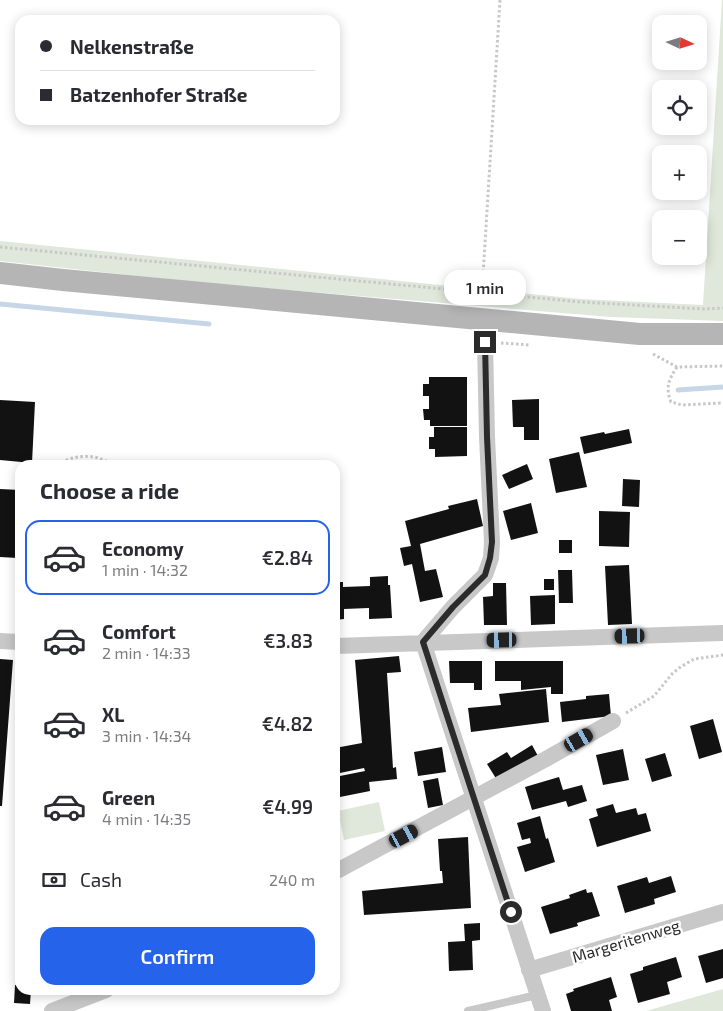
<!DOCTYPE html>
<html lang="en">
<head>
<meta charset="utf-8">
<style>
	:root { --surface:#fff; --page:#f2f2f3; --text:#2b2b33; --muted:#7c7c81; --line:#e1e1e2; --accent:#2563eb }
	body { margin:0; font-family:"Exo 2",sans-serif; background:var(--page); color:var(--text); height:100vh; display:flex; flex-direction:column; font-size:19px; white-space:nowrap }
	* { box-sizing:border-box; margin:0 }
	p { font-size:16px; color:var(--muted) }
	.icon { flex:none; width:28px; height:28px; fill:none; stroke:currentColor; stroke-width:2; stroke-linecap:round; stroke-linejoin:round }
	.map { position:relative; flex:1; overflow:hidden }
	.side { position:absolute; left:15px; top:460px; width:325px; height:535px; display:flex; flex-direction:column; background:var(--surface); border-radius:15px; box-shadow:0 2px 12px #0003 }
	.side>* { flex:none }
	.banner { position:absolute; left:15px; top:15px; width:325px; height:110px; border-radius:15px; box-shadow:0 2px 12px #0003; display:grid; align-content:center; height:110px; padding:0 25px; background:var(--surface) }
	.needle { width:32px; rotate:94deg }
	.buttons { position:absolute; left:652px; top:15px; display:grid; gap:10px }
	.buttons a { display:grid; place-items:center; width:55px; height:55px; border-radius:10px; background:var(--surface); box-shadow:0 2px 12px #0003; font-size:25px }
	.end { position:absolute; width:22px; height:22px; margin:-11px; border:6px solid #2b2b2b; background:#fff; box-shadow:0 0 0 2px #fff }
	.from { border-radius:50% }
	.bubble { position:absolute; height:35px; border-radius:15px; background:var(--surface); box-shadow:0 2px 12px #0003; font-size:16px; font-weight:600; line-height:35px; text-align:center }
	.car { position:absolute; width:15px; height:30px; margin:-15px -8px; border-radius:6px; box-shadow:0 0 4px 1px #0007; background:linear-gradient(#222 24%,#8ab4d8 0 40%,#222 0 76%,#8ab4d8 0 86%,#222 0) }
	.banner b { display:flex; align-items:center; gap:18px; height:48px; font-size:19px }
	.banner b+b { border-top:1px solid var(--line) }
	.banner i { width:12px; height:12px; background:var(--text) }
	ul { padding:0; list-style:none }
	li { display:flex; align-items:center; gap:15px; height:75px; margin:0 10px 8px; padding:0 15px; border:2px solid transparent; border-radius:15px }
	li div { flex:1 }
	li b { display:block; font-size:19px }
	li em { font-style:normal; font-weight:600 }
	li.current { border-color:var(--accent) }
	li>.icon { width:45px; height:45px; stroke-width:1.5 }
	h2 { padding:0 25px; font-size:22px; line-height:60px }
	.pay { display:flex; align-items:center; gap:12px; height:55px; padding:0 25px; font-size:19px }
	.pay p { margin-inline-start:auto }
	.cta { display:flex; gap:10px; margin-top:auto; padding:10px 25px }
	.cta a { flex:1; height:58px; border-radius:15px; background:var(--accent); color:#fff; font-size:20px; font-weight:600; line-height:58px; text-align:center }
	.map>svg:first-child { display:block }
</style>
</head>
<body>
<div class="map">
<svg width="723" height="1011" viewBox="0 0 723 1011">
	<rect width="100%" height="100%" fill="#fff"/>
	<path fill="#dfe8da" d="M722,0H723V321L611,317L202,283L0,261V241L581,299L703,305Z
		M379,802L385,831L344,840L338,811Z
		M723,989V1011H646Z"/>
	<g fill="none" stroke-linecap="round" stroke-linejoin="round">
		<path stroke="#c7d6e7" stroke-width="5" d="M0,304L209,324
			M678,390L723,387"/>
	</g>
	<path fill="#121212" d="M429,377H467V426H430V420H424L423,409H429V396H423V384H429Z
		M539,399V440H524V427H513L512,400Z
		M0,400L35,402L32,463L0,460Z
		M434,427H467V456L435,457V449H429V437H434Z
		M629,429L632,443L584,454L580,437L604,432L605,434Z
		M579,452L587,487L556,493L549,459Z
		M527,464L533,479L509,489L502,475Z
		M623,479L640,480L639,507L622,506Z
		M0,489L20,490L18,558L0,557Z
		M477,499L483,526L420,544L425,571L436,569L443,597L420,602L412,564L404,566L400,548L411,546L405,521L449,509L448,506Z
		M531,503L538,533L511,540L503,511Z
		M599,511L630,512L629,547L599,546Z
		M559,540H572V553H559Z
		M629,565L632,624L608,625L605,566Z
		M558,570H572L573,603H559Z
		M388,576V585H390L392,618L369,619V608L344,609V619L335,620V582H343V587L370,586V577Z
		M544,579H554V590H544Z
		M493,583H506L507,625H484L483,597L493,596Z
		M555,595V624L531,625L530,596Z
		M399,656L401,672L387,673L393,768L396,767L397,779L369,782L370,791L335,798V777L365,771L364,768L335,774V748L362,743L355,660Z
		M0,659L13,660L2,806H0Z
		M449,661H482V690H474V683H450Z
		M495,661H563V694H551V687L521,690V681H495Z
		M546,689L549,722L471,732L468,708L501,705L499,694Z
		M609,694L611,716L562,722L560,702L586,699V696Z
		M713,719L722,752L699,759L690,726Z
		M532,745L538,756L497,780L487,764L507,752L511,758Z
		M442,747L446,772L418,776L414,752Z
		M623,749L629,780L603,785L596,755Z
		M665,753L672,776L652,782L645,759Z
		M559,777L563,790L582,785L587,801L568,807L566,801L532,810L525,787Z
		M438,778L443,805L428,808L423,781Z
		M613,804L616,813L636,808L638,815L646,813L651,831L597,847L589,819L598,816L596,809Z
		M540,816L546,839L548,838L555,862L525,872L517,847L531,843L530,838L522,840L517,823Z
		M468,837L471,908L364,915L362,891L443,883L442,871H440L438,839Z
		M671,876L676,892L654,899L655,904L625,913L617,886L647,877L649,883Z
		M586,889L587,893L592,892L600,916L577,923L578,926L550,934L541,907L570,898L569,895Z
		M480,923V940L472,941L473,970L449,971L448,942L465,941L464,924Z
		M723,949V978L706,983L698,956Z
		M676,957L682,977L667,982L670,994L638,1003L630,974L643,970V967Z
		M611,977L617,997L609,1000L612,1011H571L566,994L574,991L573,989Z
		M15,985L20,986V990H31L30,1004L14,1003Z"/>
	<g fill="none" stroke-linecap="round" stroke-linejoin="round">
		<path stroke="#c8c8c8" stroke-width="3" stroke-dasharray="2.5 2.5" stroke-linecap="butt" d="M0,247L581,302L704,309L723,308
			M482,292L500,0
			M501,343L530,345
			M653,354L677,367L723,366
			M677,367C669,379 665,387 671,402L682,405L723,403
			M57,465C74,454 96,453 113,465
			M626,713L654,696L672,674L679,668L694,659L723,655"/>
		<path stroke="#c8c8c8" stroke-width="8" d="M468,1011L537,995"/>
		<path stroke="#c8c8c8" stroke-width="16" d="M485,342L487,437L492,542L491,558L485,575L453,607L423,642L543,1011
			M0,641L20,642
			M335,646L723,633
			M335,872L546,759L613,721
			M529,970L723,912
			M52,1011L106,990"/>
		<path stroke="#b5b5b5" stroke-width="22" d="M0,273L63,280L640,334H723"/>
	</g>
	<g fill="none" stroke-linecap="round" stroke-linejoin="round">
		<path stroke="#2b2b2b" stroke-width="6" d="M485,342L487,437L492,542L490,558L485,575L453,607L423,642L511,912"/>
	</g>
	<g text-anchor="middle" stroke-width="5" stroke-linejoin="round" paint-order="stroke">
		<g font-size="16" fill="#2b2b2b" stroke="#fff">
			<text transform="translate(626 941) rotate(-17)" y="6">Margeritenweg</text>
		</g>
	</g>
</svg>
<div class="buttons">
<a><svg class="needle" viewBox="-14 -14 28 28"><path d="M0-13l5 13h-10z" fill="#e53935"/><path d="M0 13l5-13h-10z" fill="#7c7c81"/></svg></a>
<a><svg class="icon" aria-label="locate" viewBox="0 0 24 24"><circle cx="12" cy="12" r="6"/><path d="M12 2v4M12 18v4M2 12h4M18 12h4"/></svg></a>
<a>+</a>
<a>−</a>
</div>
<i class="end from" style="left:511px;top:912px"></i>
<i class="end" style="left:485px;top:342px"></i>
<div class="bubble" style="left:444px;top:270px;width:82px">1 min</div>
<i class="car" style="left:630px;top:636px;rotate:268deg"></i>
<i class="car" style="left:502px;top:640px;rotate:269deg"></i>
<i class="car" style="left:579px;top:740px;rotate:60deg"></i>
<i class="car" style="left:404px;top:836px;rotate:62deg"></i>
<div class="banner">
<b><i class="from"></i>Nelkenstraße</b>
<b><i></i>Batzenhofer Straße</b>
</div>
<section class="side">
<h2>Choose a ride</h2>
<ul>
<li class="current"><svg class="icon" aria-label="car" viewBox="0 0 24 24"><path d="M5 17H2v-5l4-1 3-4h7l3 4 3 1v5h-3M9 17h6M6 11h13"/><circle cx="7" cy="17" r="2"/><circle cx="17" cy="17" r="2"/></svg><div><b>Economy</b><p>1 min · 14:32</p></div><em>€2.84</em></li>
<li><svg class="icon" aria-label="car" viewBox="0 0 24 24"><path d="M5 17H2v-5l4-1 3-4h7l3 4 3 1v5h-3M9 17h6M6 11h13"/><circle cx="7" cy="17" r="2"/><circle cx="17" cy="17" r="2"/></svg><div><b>Comfort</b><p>2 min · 14:33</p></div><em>€3.83</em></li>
<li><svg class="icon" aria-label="car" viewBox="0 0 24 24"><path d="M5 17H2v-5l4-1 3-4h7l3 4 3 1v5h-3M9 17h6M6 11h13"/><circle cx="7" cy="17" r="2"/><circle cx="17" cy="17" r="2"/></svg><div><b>XL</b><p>3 min · 14:34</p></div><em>€4.82</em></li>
<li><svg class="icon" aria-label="car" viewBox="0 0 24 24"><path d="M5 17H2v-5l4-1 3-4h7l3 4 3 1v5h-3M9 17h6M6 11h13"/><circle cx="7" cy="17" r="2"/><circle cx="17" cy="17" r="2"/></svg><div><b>Green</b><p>4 min · 14:35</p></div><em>€4.99</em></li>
</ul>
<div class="pay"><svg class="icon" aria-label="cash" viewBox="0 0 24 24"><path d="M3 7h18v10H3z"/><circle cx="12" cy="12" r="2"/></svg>Cash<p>240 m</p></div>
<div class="cta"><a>Confirm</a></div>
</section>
</div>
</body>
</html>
